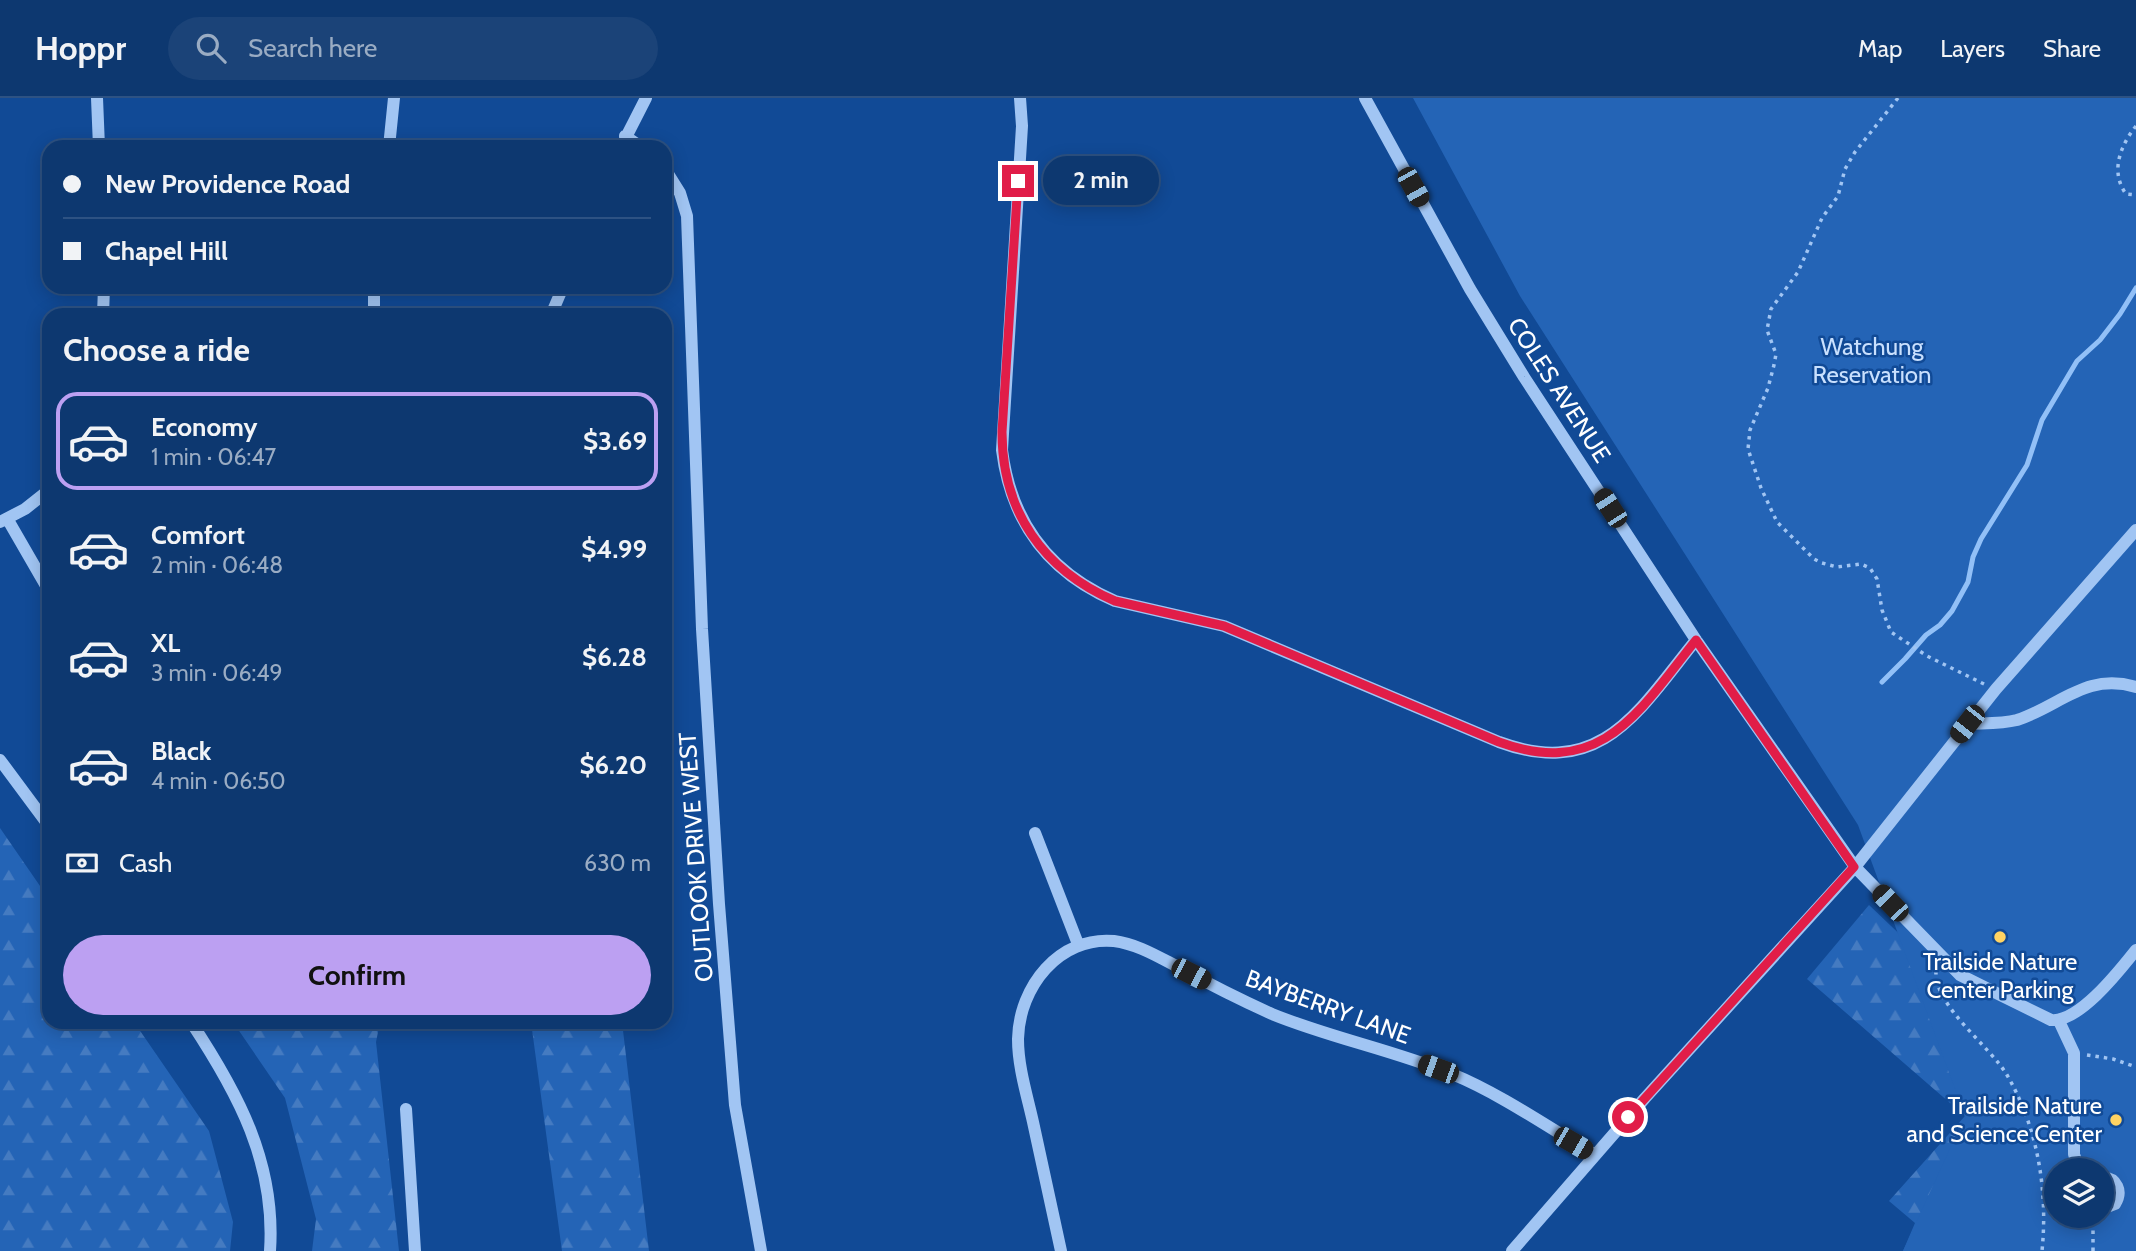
<!DOCTYPE html>
<html lang="en">
<head>
<meta charset="utf-8">
<style>
	:root { --surface:#0d3870; --page:#1b4378; --text:#f1f3f6; --muted:#9aacc3; --line:#2d5283; --accent:#bca0f2 }
	body { margin:0; font-family:Cabin,sans-serif; background:var(--page); color:var(--text); height:100vh; display:flex; flex-direction:column; font-size:26px; white-space:nowrap }
	* { box-sizing:border-box; margin:0 }
	p { font-size:23px; color:var(--muted) }
	.icon { flex:none; width:38px; height:38px; fill:none; stroke:currentColor; stroke-width:2; stroke-linecap:round; stroke-linejoin:round }
	.map { position:relative; flex:1; overflow:hidden }
	.panel { position:absolute; left:42px; top:210px; width:630px; height:721px; display:flex; flex-direction:column; background:var(--surface); border-radius:21px; box-shadow:0 4px 18px #0003,0 0 0 2px var(--line) }
	.panel>* { flex:none }
	.top-card { position:absolute; left:42px; top:42px; width:630px; height:154px; border-radius:21px; box-shadow:0 4px 18px #0003,0 0 0 2px var(--line); display:grid; align-content:center; height:154px; padding:0 21px; background:var(--surface) }
	.tools { position:absolute; left:2044px; top:1060px; display:grid; gap:14px }
	.tools a { display:grid; place-items:center; width:70px; height:70px; border-radius:50%; background:var(--surface); box-shadow:0 4px 18px #0003,0 0 0 2px var(--line); font-size:35px }
	.end { position:absolute; width:32px; height:32px; margin:-16px; border:9px solid #e11d48; background:#fff; box-shadow:0 0 0 4px #fff }
	.from { border-radius:50% }
	.bubble { position:absolute; height:49px; border-radius:24px; background:var(--surface); box-shadow:0 4px 18px #0003,0 0 0 2px var(--line); font-size:23px; font-weight:700; line-height:49px; text-align:center }
	.car { position:absolute; width:21px; height:42px; margin:-21px -10px; border-radius:9px; box-shadow:0 0 5px 2px #0007; background:linear-gradient(#222 24%,#8ab4d8 0 40%,#222 0 76%,#8ab4d8 0 86%,#222 0) }
	.top-card b { display:flex; align-items:center; gap:24px; height:66px; font-size:26px }
	.top-card b+b { border-top:2px solid var(--line) }
	.top-card i { width:18px; height:18px; background:var(--text) }
	ul { padding:0; list-style:none }
	li { display:flex; align-items:center; gap:21px; height:98px; margin:0 14px 10px; padding:0 7px; border:4px solid transparent; border-radius:21px }
	li div { flex:1 }
	li b { display:block; font-size:26px }
	li em { font-style:normal; font-weight:700 }
	li.active { border-color:var(--accent) }
	li>.icon { width:63px; height:63px; stroke-width:1.5 }
	h2 { padding:0 21px; font-size:32px; line-height:84px }
	.pay { display:flex; align-items:center; gap:18px; height:77px; padding:0 21px; font-size:26px }
	.pay p { margin-inline-start:auto }
	.primary-button { display:flex; gap:14px; margin-top:auto; padding:14px 21px }
	.primary-button a { flex:1; height:80px; border-radius:42px; background:var(--accent); color:#111; font-size:28px; font-weight:700; line-height:80px; text-align:center }
	header { display:flex; align-items:center; gap:42px; box-sizing:border-box; height:98px; padding:0 35px; background:var(--surface); border-bottom:2px solid var(--line) }
	header strong { font-size:33px }
	nav { display:flex; gap:38px; margin-inline-start:auto; font-size:24px }
	.search { width:490px; height:63px; background:var(--page); display:flex; align-items:center; gap:18px; box-sizing:border-box; padding:0 24px; border-radius:38px; color:var(--muted); font-size:26px }
	.map>svg:first-child { display:block }
</style>
</head>
<body>
<header>
<strong>Hoppr</strong>
<div class="search"><svg class="icon" aria-label="search" viewBox="0 0 24 24"><circle cx="10" cy="10" r="6"/><path d="M15 15l6 6"/></svg>Search here</div>
<nav><a>Map</a><a>Layers</a><a>Share</a></nav>
</header>
<div class="map">
<svg width="2136" height="1153" viewBox="0 0 2136 1153">
	<defs>
		<pattern id="forest-firs" width="22" height="20" patternUnits="userSpaceOnUse" patternTransform="scale(1.75)"><rect width="22" height="20" fill="#2464b6"/><path d="M5 1l3.5 6h-7zM16 11l3.5 6h-7z" fill="#457bc1"/></pattern>
	</defs>
	<rect width="100%" height="100%" fill="#114a96"/>
	<path fill="url(#forest-firs)" d="M0,730L49,801V924H134L209,1033L233,1124L230,1153H0Z
		M1869,807L2044,974L2056,1118L1903,1153L1915,1125L1889,1103L1965,1018L1807,881Z
		M233,924H380L376,944L399,1153H312L316,1121L285,1000Z
		M531,924H622L649,1153H562Z"/>
	<path fill="#2464b6" fill-rule="evenodd" d="M1413,0H2136V1153H1903L1965,1018L1858,727L1520,198ZM2056,1073H2102V1118H2056Z"/>
	<g fill="none" stroke-linecap="round" stroke-linejoin="round">
		<path stroke="#92c0f7" stroke-width="5" d="M1882,584L1905,561L1926,537L1940,527L1952,513L1968,484L1973,459L1981,441L2027,367L2042,322L2077,263L2100,242L2120,216L2136,190"/>
		<path stroke="#a1c5f3" stroke-width="3.5" stroke-dasharray="3.5 5" stroke-linecap="butt" d="M1898,0L1855,54L1845,71L1838,98L1822,120L1798,174L1771,211L1767,232L1776,256L1774,267L1768,290L1750,332L1748,351L1761,390L1777,424L1814,461L1822,465L1837,469L1861,466L1870,470L1877,481L1882,512L1891,534L1927,558L1984,586
			M2136,28C2120,48 2110,74 2126,96L2136,97
			M1936,873C1934,908 1990,948 2007,977C2038,1030 2048,1093 2042,1153
			M2087,957L2113,961L2136,969
			M2093,1153V1120"/>
		<path stroke="#a1c5f3" stroke-width="12" d="M97,0L99,49
			M1020,0L1022,28L1002,352C1011,424 1048,474 1115,503L1224,528L1499,644C1602,682 1639,612 1696,542
			M1365,0L1470,191L1524,279L1696,542L1855,769L1960,877L2051,922C2079,925 2120,872 2136,852
			M625,38L641,49
			M389,49L394,0
			M621,49L646,0
			M665,71L680,95L687,118L702,531L719,806L735,1007L761,1153
			M103,217L104,189
			M374,217V189
			M551,217L563,189
			M8,422L49,493
			M0,424L25,411L49,392
			M1967,626C1983,625 2001,626 2017,622C2060,608 2086,574 2136,589
			M0,662L49,728
			M1035,735L1078,846
			M2059,923L2074,955V1056L2079,1073
			M191,924C238,995 276,1065 270,1153
			M406,1011L415,1153
			M2102,1079C2117,1080 2123,1093 2115,1106L2102,1111
			M1061,1153C1052,1110 1042,1067 1033,1024C1027,997 1018,969 1018,941C1019,889 1059,838 1114,843C1138,846 1160,860 1182,871C1211,887 1241,902 1272,916C1331,940 1393,952 1452,976C1499,995 1551,1031 1595,1057
			M1512,1153L1645,1000L1855,769L1996,591L2136,432"/>
	</g>
	<g fill="none" stroke-linecap="round" stroke-linejoin="round">
		<path stroke="#e11d48" stroke-width="9" d="M1018,83L1002,334C1002,413 1043,472 1115,503L1224,528L1499,644C1602,682 1640,612 1696,542L1854,769L1628,1019"/>
	</g>
	<g fill="#ffd363" stroke="#114a96" stroke-width="2.5">
		<circle cx="2000" cy="839" r="7"/>
		<circle cx="2116" cy="1022" r="7"/>
	</g>
	<g text-anchor="middle" stroke-width="5" stroke-linejoin="round" paint-order="stroke">
		<g font-size="24" fill="#c9e0fe" stroke="#114a96">
			<text x="1872" y="257">Watchung<tspan x="1872" dy="28">Reservation</tspan></text>
		</g>
		<g font-size="24" fill="#fff" stroke="#114a96">
			<text transform="translate(1559 292) rotate(57)" y="8">COLES AVENUE</text>
			<text transform="translate(696 759) rotate(-94)" y="8">OUTLOOK DRIVE WEST</text>
			<text transform="translate(1328 909) rotate(20)" y="8">BAYBERRY LANE</text>
		</g>
		<g font-size="24" fill="#fff" stroke="#114a96">
			<text x="2000" y="872">Trailside Nature<tspan x="2000" dy="28">Center Parking</tspan></text>
			<text x="2102" y="1016" text-anchor="end">Trailside Nature<tspan x="2102" dy="28">and Science Center</tspan></text>
		</g>
	</g>
</svg>
<div class="tools">
<a><svg class="icon" aria-label="layers" viewBox="0 0 24 24"><path d="M12 4l9 5-9 5-9-5zM3 14l9 5 9-5"/></svg></a>
</div>
<i class="end from" style="left:1628px;top:1019px"></i>
<i class="end" style="left:1018px;top:83px"></i>
<div class="bubble" style="left:1043px;top:58px;width:116px">2 min</div>
<i class="car" style="left:1413px;top:89px;rotate:151deg"></i>
<i class="car" style="left:1610px;top:410px;rotate:327deg"></i>
<i class="car" style="left:1967px;top:626px;rotate:218deg"></i>
<i class="car" style="left:1890px;top:805px;rotate:316deg"></i>
<i class="car" style="left:1191px;top:876px;rotate:117deg"></i>
<i class="car" style="left:1438px;top:971px;rotate:290deg"></i>
<i class="car" style="left:1573px;top:1045px;rotate:120deg"></i>
<div class="top-card">
<b><i class="from"></i>New Providence Road</b>
<b><i></i>Chapel Hill</b>
</div>
<section class="panel">
<h2>Choose a ride</h2>
<ul>
<li class="active"><svg class="icon" aria-label="car" viewBox="0 0 24 24"><path d="M5 17H2v-5l4-1 3-4h7l3 4 3 1v5h-3M9 17h6M6 11h13"/><circle cx="7" cy="17" r="2"/><circle cx="17" cy="17" r="2"/></svg><div><b>Economy</b><p>1 min · 06:47</p></div><em>$3.69</em></li>
<li><svg class="icon" aria-label="car" viewBox="0 0 24 24"><path d="M5 17H2v-5l4-1 3-4h7l3 4 3 1v5h-3M9 17h6M6 11h13"/><circle cx="7" cy="17" r="2"/><circle cx="17" cy="17" r="2"/></svg><div><b>Comfort</b><p>2 min · 06:48</p></div><em>$4.99</em></li>
<li><svg class="icon" aria-label="car" viewBox="0 0 24 24"><path d="M5 17H2v-5l4-1 3-4h7l3 4 3 1v5h-3M9 17h6M6 11h13"/><circle cx="7" cy="17" r="2"/><circle cx="17" cy="17" r="2"/></svg><div><b>XL</b><p>3 min · 06:49</p></div><em>$6.28</em></li>
<li><svg class="icon" aria-label="car" viewBox="0 0 24 24"><path d="M5 17H2v-5l4-1 3-4h7l3 4 3 1v5h-3M9 17h6M6 11h13"/><circle cx="7" cy="17" r="2"/><circle cx="17" cy="17" r="2"/></svg><div><b>Black</b><p>4 min · 06:50</p></div><em>$6.20</em></li>
</ul>
<div class="pay"><svg class="icon" aria-label="cash" viewBox="0 0 24 24"><path d="M3 7h18v10H3z"/><circle cx="12" cy="12" r="2"/></svg>Cash<p>630 m</p></div>
<div class="primary-button"><a>Confirm</a></div>
</section>
</div>
</body>
</html>
